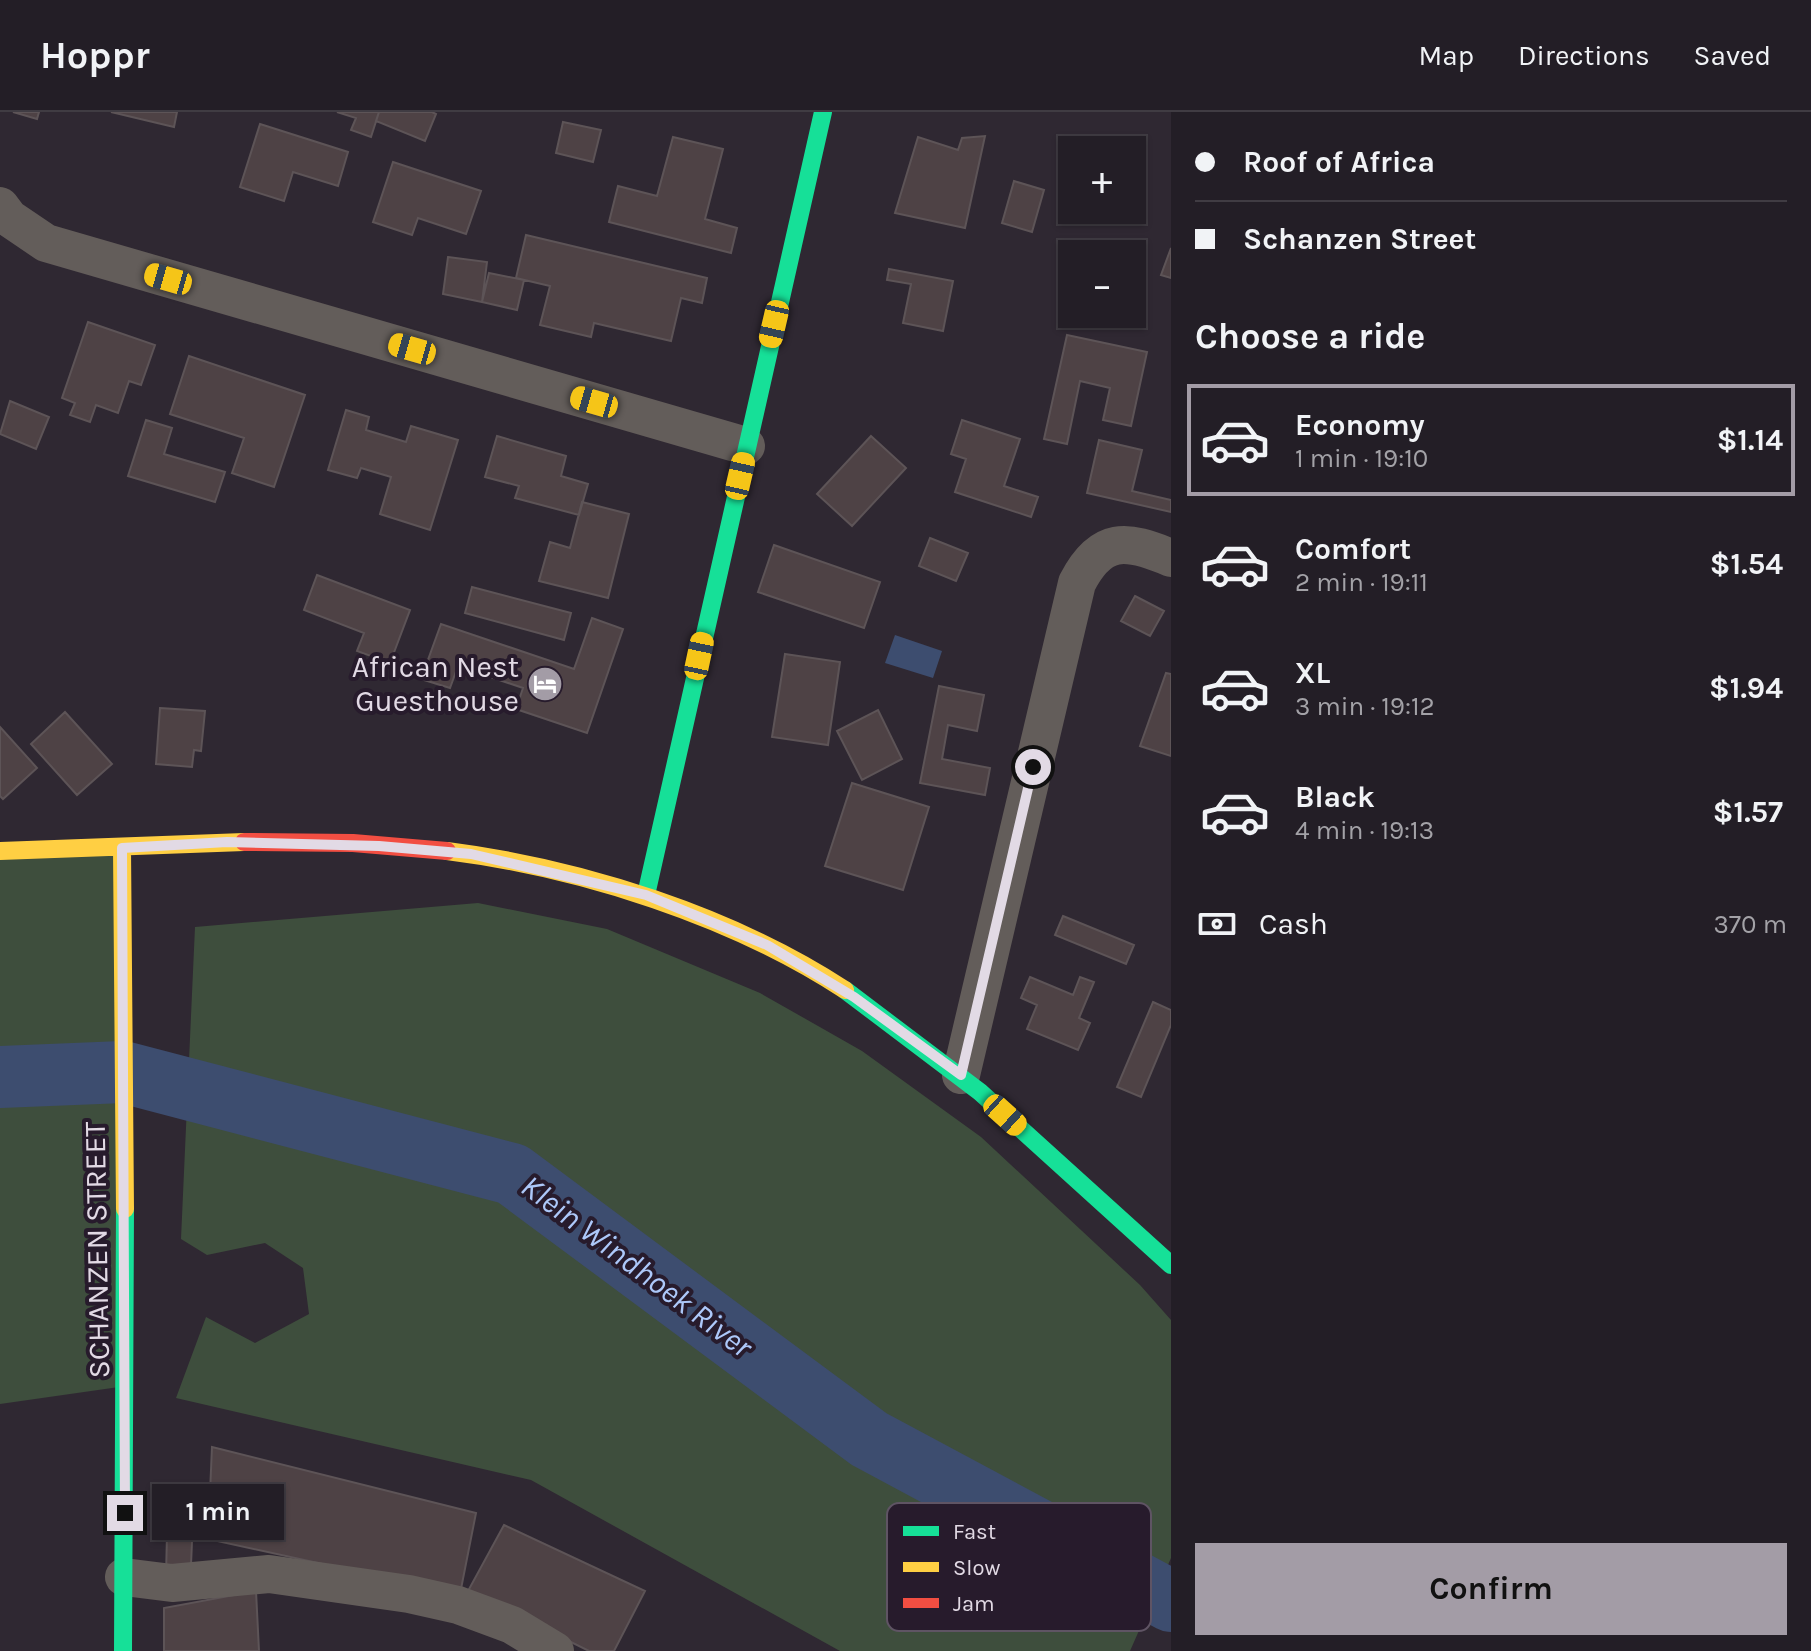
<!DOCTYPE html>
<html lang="en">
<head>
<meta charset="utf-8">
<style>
	:root { --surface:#231e26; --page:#2f2b32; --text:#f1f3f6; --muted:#a3a2a7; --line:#403c43; --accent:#a39ca6 }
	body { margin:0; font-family:Karla,sans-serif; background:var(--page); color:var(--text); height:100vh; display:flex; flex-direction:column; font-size:30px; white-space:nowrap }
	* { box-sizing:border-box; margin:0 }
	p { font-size:26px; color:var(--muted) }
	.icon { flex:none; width:44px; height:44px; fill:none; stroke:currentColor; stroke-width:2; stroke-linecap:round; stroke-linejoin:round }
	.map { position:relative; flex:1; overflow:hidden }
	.details { display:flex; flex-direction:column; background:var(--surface); width:640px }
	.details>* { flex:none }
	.guide { display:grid; align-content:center; height:176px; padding:0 24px; background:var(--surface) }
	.tools { position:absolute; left:1058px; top:24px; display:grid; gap:16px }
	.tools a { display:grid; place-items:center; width:88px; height:88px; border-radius:0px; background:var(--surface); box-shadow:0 2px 6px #0004,0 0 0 2px var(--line); font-size:40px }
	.end { position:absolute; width:36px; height:36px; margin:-18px; border:10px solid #e2dae5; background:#111; box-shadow:0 0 0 4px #111 }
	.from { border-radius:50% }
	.bubble { position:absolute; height:56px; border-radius:0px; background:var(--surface); box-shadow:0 2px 6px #0004,0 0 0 2px var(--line); font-size:26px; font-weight:700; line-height:56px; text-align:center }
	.car { position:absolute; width:24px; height:48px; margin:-24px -12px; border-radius:10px; box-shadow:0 0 6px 2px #0007; background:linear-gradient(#f5c518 24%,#345 0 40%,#f5c518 0 76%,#345 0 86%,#f5c518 0) }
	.guide b { display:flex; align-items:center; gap:28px; height:76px; font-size:30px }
	.guide b+b { border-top:2px solid var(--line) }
	.guide i { width:20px; height:20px; background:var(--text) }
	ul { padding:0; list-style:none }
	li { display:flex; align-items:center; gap:24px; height:112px; margin:0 16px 12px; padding:0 8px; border:4px solid transparent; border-radius:0px }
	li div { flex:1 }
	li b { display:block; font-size:30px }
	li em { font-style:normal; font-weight:700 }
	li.on { border-color:var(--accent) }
	li>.icon { width:72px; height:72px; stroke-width:1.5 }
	h2 { padding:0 24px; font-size:36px; line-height:96px }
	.pay { display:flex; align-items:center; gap:20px; height:88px; padding:0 24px; font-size:30px }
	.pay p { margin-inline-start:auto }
	.primary-button { display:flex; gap:16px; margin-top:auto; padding:16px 24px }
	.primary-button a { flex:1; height:92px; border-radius:0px; background:var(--accent); color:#111; font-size:32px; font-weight:700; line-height:92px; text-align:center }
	header { display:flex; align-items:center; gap:48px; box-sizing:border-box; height:112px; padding:0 40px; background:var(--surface); border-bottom:2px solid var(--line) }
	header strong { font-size:38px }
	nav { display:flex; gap:44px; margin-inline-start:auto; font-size:28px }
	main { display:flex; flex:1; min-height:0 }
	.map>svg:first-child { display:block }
</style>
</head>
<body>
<header>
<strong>Hoppr</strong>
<nav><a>Map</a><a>Directions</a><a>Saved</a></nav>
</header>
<main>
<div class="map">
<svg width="1171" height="1539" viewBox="0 0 1171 1539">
	<rect width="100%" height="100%" fill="#2f2832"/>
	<path fill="#3e4e3d" d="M122,736L126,1274L0,1292V739Z
		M478,791L607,817L760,881L862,939L981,1025L1140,1173L1171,1208V1446L1130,1539H840L531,1368L176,1286L206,1205L255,1231L309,1202L303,1156L265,1131L207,1143L181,1127L195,815Z"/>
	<path fill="#3d4d6f" d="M895,523L942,539L933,566L885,551Z"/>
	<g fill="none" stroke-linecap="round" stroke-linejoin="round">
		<path stroke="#3d4d6f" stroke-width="62" d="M0,965L123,960L512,1062L869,1327L1171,1489"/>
	</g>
	<path fill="#4e4245" stroke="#5d5457" stroke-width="2" d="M13,0H39L37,7Z
		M111,0H177L174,15Z
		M337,0H379L371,25L351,18L356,6Z
		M379,0H432L436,2L425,29L376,9Z
		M563,10L601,18L593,50L556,41Z
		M260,12L348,40L338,74L293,60L284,89L240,75Z
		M985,24L965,116L895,101L918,25L958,38L962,26Z
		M673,25L723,37L705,107L737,116L731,141L609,110L618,74L657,84Z
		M393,50L481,79L466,122L418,106L412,123L373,110Z
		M1014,69L1044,78L1032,120L1002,111Z
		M526,123L707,166L702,191L681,186L671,229L594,211L591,225L540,213L550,174L516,166Z
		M1171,136V166L1161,163Z
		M448,145L487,150L482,190L443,182Z
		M889,157L953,169L943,219L903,211L911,172L887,168Z
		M489,161L524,168L517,198L482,190Z
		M88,210L155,233L141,273L129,269L118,301L96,293L90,310L70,303L75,291L62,286Z
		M1067,223L1147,240L1131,314L1103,308L1110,276L1080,269L1067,332L1044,327Z
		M189,244L305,283L274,375L232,361L244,326L170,302Z
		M10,289L49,305L36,337L0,322Z
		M346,298L369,305L366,318L406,330L411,314L458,328L430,418L380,402L391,365L361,356L357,366L328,358Z
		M146,308L172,316L164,342L225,360L215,390L128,364Z
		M962,308L1020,327L1004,374L1038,385L1031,405L955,380L966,347L951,342Z
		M497,324L566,344L561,364L588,372L579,403L515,386L519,374L485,365Z
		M871,324L906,356L852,414L817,382Z
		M1099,328L1142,338L1132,379L1171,388V400L1087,381Z
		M582,390L629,402L608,486L539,469L550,430L570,436Z
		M930,426L968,441L956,469L919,454Z
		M774,433L880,470L864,516L758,480Z
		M317,463L410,498L390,551L357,539L364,521L304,498Z
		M472,475L571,501L564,528L465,501Z
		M1135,484L1164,499L1150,524L1121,509Z
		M592,506L623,517L587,621L516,597L523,576L458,554L450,576L421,567L441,512L574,557Z
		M785,542L840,550L828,633L772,625Z
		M1166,561L1171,562V644L1140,634Z
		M939,574L984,583L977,619L948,613L942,647L990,656L985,683L920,671Z
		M160,596L205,599L201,639L194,638L192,655L156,652Z
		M878,598L902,647L862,668L837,619Z
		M65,600L112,652L77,683L31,632Z
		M0,615L37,656L3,687L0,684Z
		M852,671L929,695L903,778L825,754Z
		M1063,804L1134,833L1126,852L1055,823Z
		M1030,865L1073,883L1080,865L1094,870L1079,906L1090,911L1078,938L1027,917L1037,893L1021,886Z
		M1153,890L1171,898V913L1141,985L1117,975Z
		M212,1335L476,1401L460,1482L208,1427Z
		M163,1382H194L191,1453L166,1464L167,1422H161Z
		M504,1413L645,1479L614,1539H589L468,1479Z
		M256,1479L259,1539H164V1496Z"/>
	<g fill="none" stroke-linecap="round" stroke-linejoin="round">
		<path stroke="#635d5a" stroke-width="38" d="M0,94L9,106L46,131L746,334
			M961,963L1077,471C1101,424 1126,427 1171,446
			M124,1465L172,1471L269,1462L409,1482L458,1493L512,1513L555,1539"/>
		<path stroke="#16e098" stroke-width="18" d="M646,783L823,0
			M845,878L980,980L1171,1153
			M123,1539L125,1097"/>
		<path stroke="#ffcf43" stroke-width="18" d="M122,736L125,1097
			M0,739L244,730
			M447,739C581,756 732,804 845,878"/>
		<path stroke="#f24e42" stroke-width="18" d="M244,730L353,731L447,739"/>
	</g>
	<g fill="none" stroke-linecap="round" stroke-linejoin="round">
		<path stroke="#e2dae5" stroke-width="10" d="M125,1401L122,736L227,730L379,734L471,742L646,783L767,833L854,885L961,963L1033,655"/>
	</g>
	<defs>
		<symbol id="hotel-disc" viewBox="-11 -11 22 22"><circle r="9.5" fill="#a39ca6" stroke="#271b2c"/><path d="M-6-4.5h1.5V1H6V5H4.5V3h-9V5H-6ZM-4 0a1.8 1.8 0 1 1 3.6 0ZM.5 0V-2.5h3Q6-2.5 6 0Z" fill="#fff"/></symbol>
	</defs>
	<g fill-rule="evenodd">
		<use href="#hotel-disc" x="525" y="552" width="40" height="40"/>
	</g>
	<g text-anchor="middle" stroke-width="8" stroke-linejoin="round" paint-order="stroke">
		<g font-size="30" fill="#e2dae5" stroke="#271b2c" text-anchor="end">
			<text x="519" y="565">African Nest<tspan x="519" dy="34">Guesthouse</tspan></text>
		</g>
		<g font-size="30" fill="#e2dae5" stroke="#271b2c">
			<text transform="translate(97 1138) rotate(-91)" y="10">SCHANZEN STREET</text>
		</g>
		<g font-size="32" font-style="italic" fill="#adc8f9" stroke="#271b2c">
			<text transform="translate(637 1154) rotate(37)" y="11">Klein Windhoek River</text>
		</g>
	</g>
	<rect x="887" y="1391" width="264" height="128" rx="12" fill="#271b2c" stroke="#5f5464" stroke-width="2"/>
	<rect x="903" y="1414" width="36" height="10" fill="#16e098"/>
	<rect x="903" y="1450" width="36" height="10" fill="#ffcf43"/>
	<rect x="903" y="1486" width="36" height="10" fill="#f24e42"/>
	<g font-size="22" fill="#e2dae5">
		<text x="953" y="1427">Fast</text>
		<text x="953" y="1463">Slow</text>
		<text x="953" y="1499">Jam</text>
	</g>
</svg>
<div class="tools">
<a>+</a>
<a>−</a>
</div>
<i class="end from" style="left:1033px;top:655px"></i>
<i class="end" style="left:125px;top:1401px"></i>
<div class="bubble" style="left:152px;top:1372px;width:132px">1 min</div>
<i class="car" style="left:168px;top:167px;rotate:286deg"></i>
<i class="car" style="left:774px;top:212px;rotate:193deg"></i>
<i class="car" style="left:412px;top:237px;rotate:286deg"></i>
<i class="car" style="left:594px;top:290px;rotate:286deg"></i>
<i class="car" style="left:740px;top:364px;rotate:13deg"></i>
<i class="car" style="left:699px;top:544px;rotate:12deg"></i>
<i class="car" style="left:1005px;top:1003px;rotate:132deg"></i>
</div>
<section class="details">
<div class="guide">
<b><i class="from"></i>Roof of Africa</b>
<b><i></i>Schanzen Street</b>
</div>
<h2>Choose a ride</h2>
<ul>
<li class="on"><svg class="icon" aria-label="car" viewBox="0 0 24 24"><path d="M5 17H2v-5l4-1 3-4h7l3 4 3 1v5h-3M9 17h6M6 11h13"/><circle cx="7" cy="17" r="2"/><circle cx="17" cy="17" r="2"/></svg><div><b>Economy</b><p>1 min · 19:10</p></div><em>$1.14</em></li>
<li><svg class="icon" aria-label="car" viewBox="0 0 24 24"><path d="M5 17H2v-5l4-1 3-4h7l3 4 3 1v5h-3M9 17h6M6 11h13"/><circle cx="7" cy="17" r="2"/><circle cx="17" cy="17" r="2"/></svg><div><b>Comfort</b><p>2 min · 19:11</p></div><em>$1.54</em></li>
<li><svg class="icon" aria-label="car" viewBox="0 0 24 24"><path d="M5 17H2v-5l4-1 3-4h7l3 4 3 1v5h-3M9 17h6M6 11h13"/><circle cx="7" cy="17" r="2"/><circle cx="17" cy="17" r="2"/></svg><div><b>XL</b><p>3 min · 19:12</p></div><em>$1.94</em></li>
<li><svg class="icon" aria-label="car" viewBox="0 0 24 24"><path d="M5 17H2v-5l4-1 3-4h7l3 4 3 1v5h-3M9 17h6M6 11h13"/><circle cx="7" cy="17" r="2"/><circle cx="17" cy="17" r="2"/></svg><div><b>Black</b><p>4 min · 19:13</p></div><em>$1.57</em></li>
</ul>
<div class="pay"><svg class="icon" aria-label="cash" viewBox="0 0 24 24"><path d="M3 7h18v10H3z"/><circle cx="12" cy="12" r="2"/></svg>Cash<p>370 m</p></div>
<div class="primary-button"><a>Confirm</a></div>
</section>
</main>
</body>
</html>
